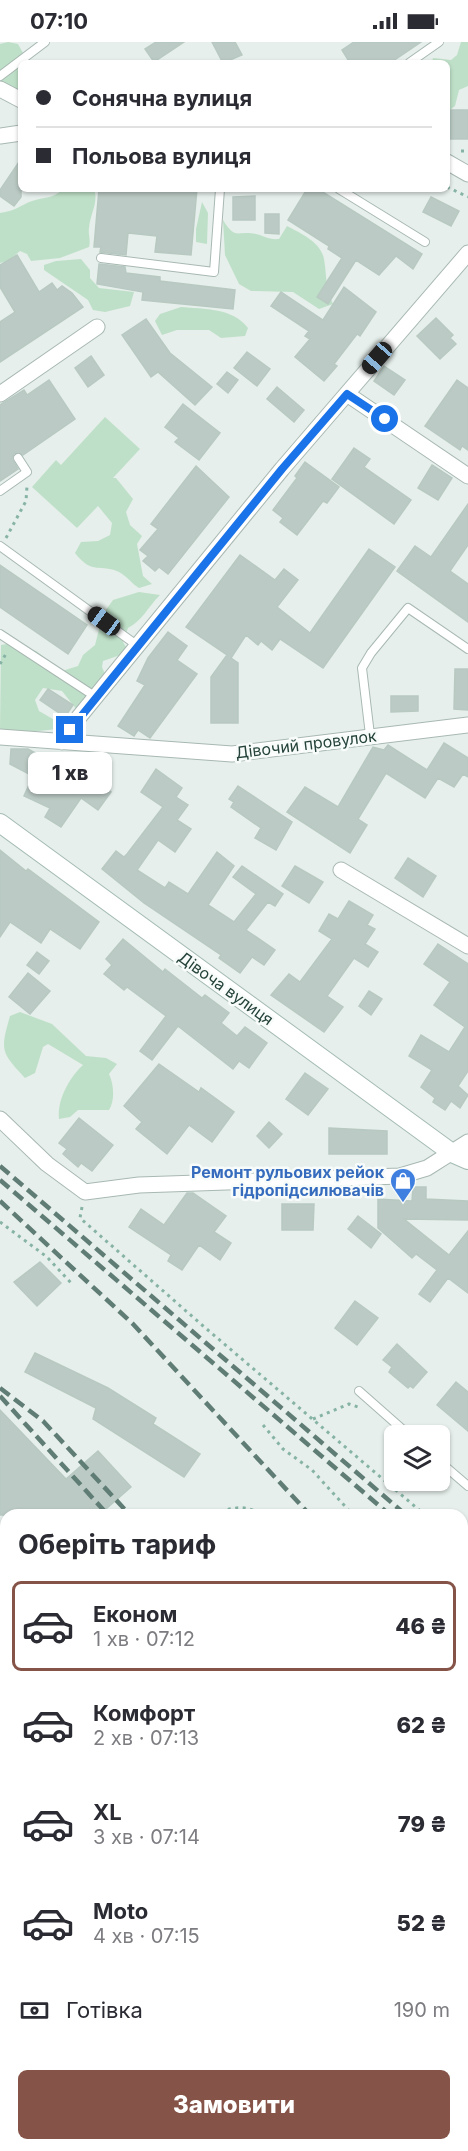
<!DOCTYPE html>
<html lang="uk">
<head>
<meta charset="utf-8">
<style>
	:root { --surface:#fff; --page:#f2f2f3; --text:#2b2b33; --muted:#7c7c81; --line:#e1e1e2; --accent:#855347 }
	body { margin:0; font-family:Inter,sans-serif; background:var(--page); color:var(--text); height:100vh; display:flex; flex-direction:column; font-size:22px; white-space:nowrap }
	* { box-sizing:border-box; margin:0 }
	p { font-size:20px; color:var(--muted) }
	.icon { flex:none; width:33px; height:33px; fill:none; stroke:currentColor; stroke-width:2; stroke-linecap:round; stroke-linejoin:round }
	.map { position:relative; flex:1; overflow:hidden }
	.sheet { position:absolute; left:0px; top:1467px; width:468px; height:642px; display:flex; flex-direction:column; background:var(--surface); border-radius:18px 18px 0 0; box-shadow:0 2px 4px #0004 }
	.sheet>* { flex:none }
	.top-card { position:absolute; left:18px; top:18px; width:432px; height:132px; border-radius:9px; box-shadow:0 2px 4px #0004; display:grid; align-content:center; height:132px; padding:0 18px; background:var(--surface) }
	.buttons { position:absolute; left:384px; top:1383px; display:grid; gap:12px }
	.buttons a { display:grid; place-items:center; width:66px; height:66px; border-radius:9px; background:var(--surface); box-shadow:0 2px 4px #0004; font-size:30px }
	.end { position:absolute; width:27px; height:27px; margin:-14px; border:8px solid #1a73e8; background:#fff; box-shadow:0 0 0 3px #fff }
	.from { border-radius:50% }
	.bubble { position:absolute; height:42px; border-radius:9px; background:var(--surface); box-shadow:0 2px 4px #0004; font-size:20px; font-weight:800; line-height:42px; text-align:center }
	.car { position:absolute; width:18px; height:36px; margin:-18px -9px; border-radius:8px; box-shadow:0 0 4px 2px #0007; background:linear-gradient(#222 24%,#8ab4d8 0 40%,#222 0 76%,#8ab4d8 0 86%,#222 0) }
	.top-card b { display:flex; align-items:center; gap:21px; height:57px; font-size:22px }
	.top-card b+b { border-top:2px solid var(--line) }
	.top-card i { width:15px; height:15px; background:var(--text) }
	ul { padding:0; list-style:none }
	li { display:flex; align-items:center; gap:18px; height:90px; margin:0 12px 9px; padding:0 6px; border:3px solid transparent; border-radius:9px }
	li div { flex:1 }
	li b { display:block; font-size:22px }
	li em { font-style:normal; font-weight:800 }
	li.active { border-color:var(--accent) }
	li>.icon { width:54px; height:54px; stroke-width:1.5 }
	h2 { padding:0 18px; font-size:27px; line-height:72px }
	.pay { display:flex; align-items:center; gap:15px; height:66px; padding:0 18px; font-size:22px }
	.pay p { margin-inline-start:auto }
	.primary-button { display:flex; gap:12px; margin-top:auto; padding:12px 18px }
	.primary-button a { flex:1; height:69px; border-radius:9px; background:var(--accent); color:#fff; font-size:24px; font-weight:800; line-height:69px; text-align:center }
	.status { display:flex; justify-content:space-between; align-items:center; height:42px; padding:0 30px; background:var(--surface); direction:ltr }
	.status svg { height:16px; fill:currentColor }
	.map>svg:first-child { display:block }
</style>
</head>
<body>
<div class="status"><b>07:10</b><svg viewBox="0 0 49 12"><path d="M0 12V9h3v3zM5 12V6h3v6zM10 12V3h3v9zM15 12V0h3v12zM26 1h20v11H26zM47 4h2v5h-2z"/></svg></div>
<div class="map">
<svg width="468" height="2109" viewBox="0 0 468 2109">
	<rect width="100%" height="100%" fill="#e6efeb"/>
	<path fill="#bfe0c8" d="M8,0L18,2L28,20L21,21L19,48L0,42V2Z
		M461,0H468V44L459,48L455,64L447,70V21H432L433,16L451,18L457,13Z
		M63,147H94C99,160 90,172 89,186C88,193 91,197 89,205L60,216L31,219L27,212L20,209L8,219L0,221V171C15,169 19,164 32,159C44,155 53,157 63,147Z
		M202,160L208,171L207,202L196,200V187Z
		M223,178C236,199 237,188 256,192C265,194 268,198 279,197L287,184C300,191 321,200 324,217C327,234 325,246 333,262L319,267L293,250L251,249L239,242L225,213Z
		M81,217L90,228V236L99,246L134,250L130,264L105,270L93,268L88,258L44,228V223L56,219Z
		M181,265C205,267 233,266 248,286L245,294L221,296L209,288H177L162,293L155,279L160,272Z
		M105,375L140,407L113,436H116L133,457L126,470L130,483L142,494L137,502L143,534L152,542L139,546C132,542 127,534 119,530C100,521 93,534 75,511L81,500L98,499L110,493L112,481L98,464L77,486L32,445L56,418L61,423Z
		M139,550L160,553C148,565 142,579 128,586L123,600L129,610L103,619L102,625L107,637L77,668L62,649L43,646L35,658L39,669L58,680L57,687L29,690L0,687L1,603L18,600L28,607L36,609L62,629L78,624L83,613L95,603L103,572L113,558Z
		M20,970L52,982L86,1014L106,1016L117,1022L109,1032C114,1042 115,1059 109,1068H78L70,1075L59,1077C57,1058 69,1036 83,1023L48,1002L43,1005L35,1031L25,1036C1,1010 0,1009 10,974Z
		M0,1839L6,1847V1974L0,1979Z"/>
	<path fill="#bbcac4" stroke="#b8c9c2" stroke-width="1.5" d="M156,0H184L154,20L145,7Z
		M212,0H235L242,13L223,21Z
		M354,0H421L390,21H350L342,8Z
		M450,68H468V97H450Z
		M21,117V155L14,164L0,154V148Z
		M99,147H197L191,213L155,210L157,194L128,191L126,213L100,210L101,205H94Z
		M307,147H318L422,212L413,227L396,214L379,233L356,218L328,262L317,255L342,216L328,207L329,204L288,178Z
		M255,154V178H233V155Z
		M431,155L459,169L451,184L423,170Z
		M265,172H279V192L265,191Z
		M17,213L39,250L52,241L57,248L62,244L72,251L83,265L0,320V280L15,270L0,245V223Z
		M99,222L125,225L126,231L160,235V239L235,248L233,267L142,258L143,250L97,242Z
		M344,245L376,270L360,294L357,292L334,322L337,324L324,339L295,315L310,297L305,294L309,289L271,264L281,250L323,278Z
		M436,276L453,293L450,296L456,302L440,317L417,294Z
		M146,277L170,311L212,345L195,363L158,330L151,335L122,293Z
		M247,310L270,327L257,344L234,326Z
		M91,314L104,333L88,345L75,326Z
		M384,324L405,338L394,353L374,339Z
		M227,330L238,338L228,351L217,342Z
		M49,338L75,377L23,413L14,411L12,417L18,427L0,439V363L24,348L27,353Z
		M457,338L468,346V408L462,404L460,408L425,384Z
		M277,345L304,368L294,380L267,357Z
		M183,362L220,391L199,418L175,400L179,396L165,385Z
		M354,406L370,417L364,425L411,458L394,482L332,437Z
		M305,420L339,445L327,461L323,459L297,493L280,480L283,476L273,468L297,436L295,434Z
		M432,423L452,436L438,458L418,446Z
		M196,424L229,455L168,532L159,525L155,529L143,519L148,514L140,508L158,487L151,482Z
		M468,462V503L450,529L468,542V580L397,529L415,504L431,515Z
		M369,507L395,525L323,626L280,597L272,608L261,599L258,603L246,593L231,616L238,621V681H211V635L227,613L186,585L240,513L275,538L284,527L298,538L277,565L310,591Z
		M0,523L87,583L68,612L0,565Z
		M168,590L187,604L177,618L197,632L150,696L138,688L134,694L118,684L145,643L137,639L148,616Z
		M455,627H468V668L454,667Z
		M48,647L73,663L65,675L40,658Z
		M391,654H418V669L391,670Z
		M444,701L468,716V735L463,732L454,745L438,736L425,756L386,731L358,777L367,783L350,811L287,770L305,745L338,765L373,705L384,708L388,703L427,728Z
		M11,707H28L86,738L89,734L111,750L98,768L81,756L61,785L45,775L50,766L24,754L33,734L10,722Z
		M156,727L182,746L176,755L188,763L177,778L191,787L175,810L158,798L137,828L165,846L169,840L188,852L217,810L234,824L208,863L234,880L256,852L233,835L242,824L283,852L275,864L268,860L246,888L275,908L264,923L252,915L240,931L219,916L221,913L144,861L102,827L116,809L124,815L127,812L163,765L141,750Z
		M238,744L292,780L276,808L255,796L261,786L231,765L234,760L229,757Z
		M0,808L26,829L28,827L99,880L80,907L50,887L41,901L10,880L0,895Z
		M408,816L436,834L423,855L395,836Z
		M295,824L323,840L309,861L282,844Z
		M349,859L373,873L367,883L375,887L365,902L378,910L368,925L354,916L327,954L343,965L324,990L271,953L289,932L300,940L332,897L319,889L329,872L338,877Z
		M123,897L163,930L165,927L202,956L205,953L229,971L221,981L237,994L245,985L267,1001L249,1026L239,1019L233,1027L178,984L152,1018L140,1009L166,974L127,945L124,948L104,932L112,923L106,917Z
		M438,902L468,922V1029L458,1044L468,1053L460,1066L451,1059L445,1068L433,1060L435,1056L421,1045L432,1028L409,1014L421,993L449,1010L465,985L434,963L450,940L424,922Z
		M37,910L49,919L39,932L27,923Z
		M28,931L50,949L30,972L9,955Z
		M369,949L382,957L371,973L359,964Z
		M159,1022L199,1050L201,1046L234,1070L212,1100L189,1083L167,1112L136,1087L142,1080L124,1064Z
		M305,1031L328,1047L308,1073L286,1057Z
		M79,1076L113,1103L92,1129L81,1121L78,1125L63,1112L67,1107L59,1101Z
		M269,1080L282,1092L269,1106L257,1094Z
		M329,1086L387,1089V1112H329Z
		M413,1145H426V1157L468,1159V1178L404,1177L449,1213L468,1189V1251L448,1236L430,1260L419,1252L437,1228L416,1212L412,1216L378,1186V1157L412,1159Z
		M187,1151H193L226,1174L214,1190L231,1201L220,1218L199,1203L182,1228L168,1219L171,1213L129,1185L141,1167L164,1183Z
		M282,1162H314L313,1188H282Z
		M358,1174L381,1192L371,1206L348,1187Z
		M40,1220L61,1241L37,1264L14,1240Z
		M355,1259L378,1276L357,1303L335,1286Z
		M397,1302L427,1330L413,1346L410,1344L408,1346L389,1330L392,1325L383,1318Z
		M35,1311L108,1346L156,1376L153,1382L200,1412L184,1435L93,1377L96,1366L25,1330Z
		M456,1340L468,1350V1389L437,1363Z
		M0,1368L66,1437L98,1409L131,1445L99,1473H0Z"/>
	<g fill="none" stroke-linecap="round" stroke-linejoin="round">
		<defs>
			<path id="service" d="M409,21L439,0
				M0,34L45,0
				M339,147L425,200
				M101,216L214,230L220,147
				M0,449L27,430L18,416
				M0,504L138,604
				M0,592L96,655
				M370,693L362,626L371,611L408,566L468,607
				M359,1349L410,1394
				M440,1420L468,1444
				M0,1492L6,1498
				M0,1661L6,1668
				M0,1731L6,1733
				M462,2043H468
				M66,2109L73,2103"/>
			<path id="minor" d="M0,47L21,58
				M0,94L21,91
				M447,120L468,132
				M0,352L97,285
				M347,352L468,434
				M0,695L232,712L468,683
				M62,700L79,675L282,427L468,211
				M341,828L468,904
				M0,1077L47,1122L85,1150L139,1143L400,1134L427,1126L468,1100"/>
			<path id="secondary" d="M0,781L452,1111L468,1118"/>
		</defs>
		<use href="#service" stroke="#a8b8b2" stroke-width="10"/>
		<use href="#minor" stroke="#a8b8b2" stroke-width="17"/>
		<use href="#secondary" stroke="#a4bbb3" stroke-width="20"/>
		<path stroke="#86b3a5" stroke-width="3" stroke-dasharray="3 4.5" stroke-linecap="butt" d="M461,109H468
			M447,145L468,155
			M6,496L26,459L27,444
			M0,622L7,610
			M82,1165L80,1176L202,1283L425,1473
			M0,1180L47,1215L72,1242
			M313,1377L349,1362L358,1365
			M263,1383L283,1407L312,1428L353,1473
			M206,1473C223,1469 246,1459 260,1473
			M462,1505L468,1510
			M462,1575L468,1580
			M462,1683L468,1688
			M462,1863L468,1869"/>
		<use href="#service" stroke="#fff" stroke-width="8"/>
		<use href="#minor" stroke="#fff" stroke-width="15"/>
		<use href="#secondary" stroke="#fff" stroke-width="18"/>
		<path stroke="#5f7d75" stroke-width="4.5" stroke-dasharray="12 6" stroke-linecap="butt" d="M0,1124L406,1473
			M0,1138L390,1473
			M0,1159L133,1282L310,1473
			M0,1346L43,1379L130,1473
			M0,1354L108,1473
			M462,1521L468,1526
			M462,1538L468,1544
			M462,1606L468,1612
			M462,1640L468,1646
			M462,1804L468,1810
			M462,1859L468,1866"/>
	</g>
	<g fill="none" stroke-linecap="round" stroke-linejoin="round">
		<path stroke="#1a73e8" stroke-width="8" d="M70,688L282,427L347,352L385,377"/>
	</g>
	<defs>
		<symbol id="shop-pin" viewBox="-11 -11 22 30"><path d="M0 17L-7.5 6A9.5 9.5 0 1 1 7.5 6Z" fill="#3f7fe0" stroke="#f7fbf9"/><path d="M-5-2.5h2.3a2.7 3.5 0 0 1 5.4 0H5L5.5 6h-11ZM-1.5-2.5h3a1.5 2.3 0 0 0-3 0Z" fill="#fff"/></symbol>
	</defs>
	<g fill-rule="evenodd">
		<use href="#shop-pin" x="388" y="1124" width="30" height="40"/>
	</g>
	<g text-anchor="middle" stroke-width="5" stroke-linejoin="round" paint-order="stroke">
		<g font-size="16" fill="#24423a" stroke="#f7fbf9">
			<text transform="translate(306 702) rotate(-7)" y="6">Дівочий провулок</text>
			<text transform="translate(226 946) rotate(36)" y="6">Дівоча вулиця</text>
		</g>
		<g font-size="16" font-weight="bold" fill="#366cbe" stroke="#f7fbf9" text-anchor="end">
			<text x="384" y="1136">Ремонт рульових рейок<tspan x="384" dy="18">гідропідсилювачів</tspan></text>
		</g>
	</g>
</svg>
<div class="buttons">
<a><svg class="icon" aria-label="layers" viewBox="0 0 24 24"><path d="M12 4l9 5-9 5-9-5zM3 14l9 5 9-5"/></svg></a>
</div>
<i class="end from" style="left:385px;top:377px"></i>
<i class="end" style="left:70px;top:688px"></i>
<div class="bubble" style="left:28px;top:710px;width:84px">1 хв</div>
<i class="car" style="left:377px;top:316px;rotate:221deg"></i>
<i class="car" style="left:104px;top:579px;rotate:306deg"></i>
<div class="top-card">
<b><i class="from"></i>Сонячна вулиця</b>
<b><i></i>Польова вулиця</b>
</div>
<section class="sheet">
<h2>Оберіть тариф</h2>
<ul>
<li class="active"><svg class="icon" aria-label="car" viewBox="0 0 24 24"><path d="M5 17H2v-5l4-1 3-4h7l3 4 3 1v5h-3M9 17h6M6 11h13"/><circle cx="7" cy="17" r="2"/><circle cx="17" cy="17" r="2"/></svg><div><b>Економ</b><p>1 хв · 07:12</p></div><em>46 ₴</em></li>
<li><svg class="icon" aria-label="car" viewBox="0 0 24 24"><path d="M5 17H2v-5l4-1 3-4h7l3 4 3 1v5h-3M9 17h6M6 11h13"/><circle cx="7" cy="17" r="2"/><circle cx="17" cy="17" r="2"/></svg><div><b>Комфорт</b><p>2 хв · 07:13</p></div><em>62 ₴</em></li>
<li><svg class="icon" aria-label="car" viewBox="0 0 24 24"><path d="M5 17H2v-5l4-1 3-4h7l3 4 3 1v5h-3M9 17h6M6 11h13"/><circle cx="7" cy="17" r="2"/><circle cx="17" cy="17" r="2"/></svg><div><b>XL</b><p>3 хв · 07:14</p></div><em>79 ₴</em></li>
<li><svg class="icon" aria-label="car" viewBox="0 0 24 24"><path d="M5 17H2v-5l4-1 3-4h7l3 4 3 1v5h-3M9 17h6M6 11h13"/><circle cx="7" cy="17" r="2"/><circle cx="17" cy="17" r="2"/></svg><div><b>Moto</b><p>4 хв · 07:15</p></div><em>52 ₴</em></li>
</ul>
<div class="pay"><svg class="icon" aria-label="cash" viewBox="0 0 24 24"><path d="M3 7h18v10H3z"/><circle cx="12" cy="12" r="2"/></svg>Готівка<p>190 m</p></div>
<div class="primary-button"><a>Замовити</a></div>
</section>
</div>
</body>
</html>
